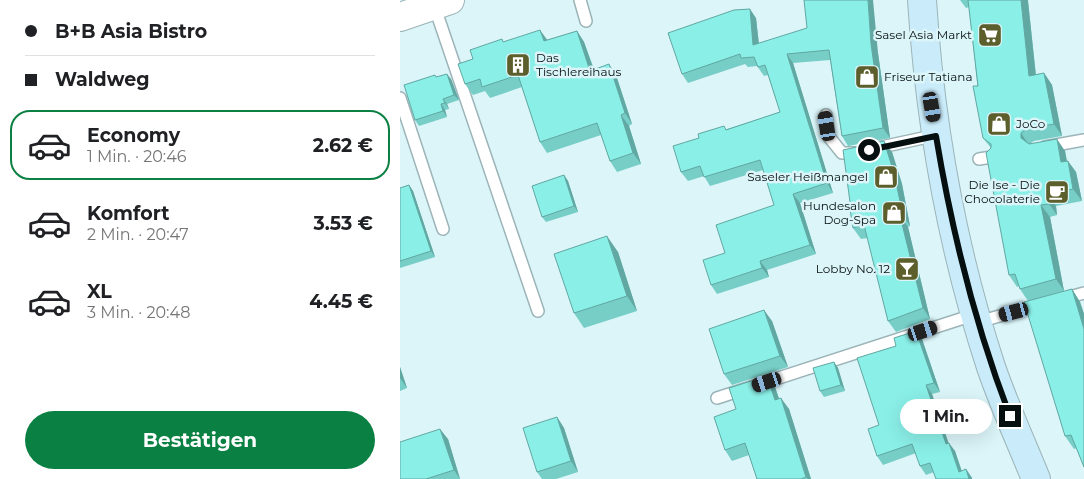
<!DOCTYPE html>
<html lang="de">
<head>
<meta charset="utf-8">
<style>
	:root { --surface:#fff; --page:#f6f6f6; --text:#202124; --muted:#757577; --line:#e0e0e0; --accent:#0b8043 }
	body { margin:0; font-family:Montserrat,sans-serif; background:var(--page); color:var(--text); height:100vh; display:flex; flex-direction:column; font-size:19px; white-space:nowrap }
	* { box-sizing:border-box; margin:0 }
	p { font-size:16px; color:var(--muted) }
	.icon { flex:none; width:28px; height:28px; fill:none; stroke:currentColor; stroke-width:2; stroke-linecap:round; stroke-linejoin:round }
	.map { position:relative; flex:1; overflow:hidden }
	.details { display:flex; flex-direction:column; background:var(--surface); width:400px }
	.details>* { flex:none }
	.top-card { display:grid; align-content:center; height:110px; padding:0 25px; background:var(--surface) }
	.end { position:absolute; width:22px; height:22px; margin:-11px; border:6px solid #060f10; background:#fff; box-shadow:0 0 0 2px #fff }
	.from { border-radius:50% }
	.bubble { position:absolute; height:35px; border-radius:18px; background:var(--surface); box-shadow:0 5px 20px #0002; font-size:16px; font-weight:700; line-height:35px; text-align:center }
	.car { position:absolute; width:15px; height:30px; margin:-15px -8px; border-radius:6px; box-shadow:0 0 4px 1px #0007; background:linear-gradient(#222 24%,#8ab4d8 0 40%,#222 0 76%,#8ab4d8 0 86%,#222 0) }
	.top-card b { display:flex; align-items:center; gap:18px; height:48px; font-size:19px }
	.top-card b+b { border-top:1px solid var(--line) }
	.top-card i { width:12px; height:12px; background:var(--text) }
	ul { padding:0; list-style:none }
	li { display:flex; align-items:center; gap:15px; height:70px; margin:0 10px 8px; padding:0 15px; border:2px solid transparent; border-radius:20px }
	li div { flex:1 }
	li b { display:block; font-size:19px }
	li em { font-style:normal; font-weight:700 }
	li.active { border-color:var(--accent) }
	li>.icon { width:45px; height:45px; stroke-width:1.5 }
	.primary-button { display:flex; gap:10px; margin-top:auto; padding:10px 25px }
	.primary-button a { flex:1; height:58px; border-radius:30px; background:var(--accent); color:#fff; font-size:20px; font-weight:700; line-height:58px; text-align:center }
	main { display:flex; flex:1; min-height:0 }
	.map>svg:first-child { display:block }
</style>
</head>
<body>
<main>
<section class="details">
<div class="top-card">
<b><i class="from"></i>B+B Asia Bistro</b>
<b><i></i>Waldweg</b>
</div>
<ul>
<li class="active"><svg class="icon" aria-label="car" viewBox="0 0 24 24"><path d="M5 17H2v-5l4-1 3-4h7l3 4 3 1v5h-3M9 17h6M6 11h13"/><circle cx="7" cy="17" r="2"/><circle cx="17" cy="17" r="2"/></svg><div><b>Economy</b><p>1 Min. · 20:46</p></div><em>2.62 €</em></li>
<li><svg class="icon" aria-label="car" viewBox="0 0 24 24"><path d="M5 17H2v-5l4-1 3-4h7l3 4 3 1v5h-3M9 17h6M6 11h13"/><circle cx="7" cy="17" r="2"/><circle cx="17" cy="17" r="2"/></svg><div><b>Komfort</b><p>2 Min. · 20:47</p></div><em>3.53 €</em></li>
<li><svg class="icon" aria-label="car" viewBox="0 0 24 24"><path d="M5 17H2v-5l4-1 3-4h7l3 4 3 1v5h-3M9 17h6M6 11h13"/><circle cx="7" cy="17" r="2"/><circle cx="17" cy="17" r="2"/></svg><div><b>XL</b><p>3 Min. · 20:48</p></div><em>4.45 €</em></li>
</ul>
<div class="primary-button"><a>Bestätigen</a></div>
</section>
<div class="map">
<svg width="684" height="479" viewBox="0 0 684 479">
	<rect width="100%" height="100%" fill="#dbf5f9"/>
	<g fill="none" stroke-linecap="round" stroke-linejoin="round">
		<defs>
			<path id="service" d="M180,0L186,21
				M34,5L138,311
				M0,98L43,229
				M426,115L429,137L442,153H457
				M645,147L684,140
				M472,149L537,135
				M579,159L592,157
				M662,299L684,293
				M578,322L639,305
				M317,398L576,314"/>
			<path id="tertiary" d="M0,17L50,0"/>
			<path id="secondary" d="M522,0C530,125 552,248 591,367C604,405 621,442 636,479"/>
		</defs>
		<use href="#service" stroke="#9cb4b8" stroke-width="14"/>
		<use href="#tertiary" stroke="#9cb4b8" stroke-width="30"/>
		<use href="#secondary" stroke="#9cb4b8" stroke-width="30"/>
		<use href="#service" stroke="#fff" stroke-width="11"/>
		<use href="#tertiary" stroke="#fff" stroke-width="28"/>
		<use href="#secondary" stroke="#caecfa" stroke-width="28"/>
	</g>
	<path fill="#77cec7" d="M560,0H628V1L636,75L644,73L652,85L662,136L634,141L631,143L665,151L667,161L676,172L682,201L656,206L657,215L650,217L664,291L628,301L620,289L619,286L617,287L609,275L591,148L583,138L569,7L566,8Z
		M356,18L359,44L478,53L490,138L448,146L442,136L430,60L393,63L433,193L400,203L416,254L367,270L369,277L317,294L311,285L325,253L374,205L363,170L310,186L304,176L288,181L281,172L327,129L380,112L368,75L364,76L357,66L348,67L345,64L288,83L282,74Z
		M177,31L184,42L194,69L216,75L232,124L229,126L241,164L217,172L210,161L201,135L147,153L140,142L122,87L90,98L85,91L73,95L65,84L104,42L147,40Z
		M37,77L51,79L59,100L47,104L49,109L45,110L47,117L19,126L15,120Z
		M492,152L502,184L510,226L508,227L530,319L496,332L488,321L468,238L461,239L453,228L450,202Z
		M164,175L168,181L178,212L146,222L142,217Z
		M9,185L13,191L35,257L0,268V188Z
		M218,252L237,311L184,328L174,313Z
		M672,289L680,302L684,314V467L677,448L674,449L665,436Z
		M372,321L388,367L332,385L324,374Z
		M516,331L522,339L540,392L532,394L548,443L555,451L562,471L566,469L572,478L534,472L526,475L520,466L516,453L483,465L477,456L479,425Z
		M434,362L438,368L445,391L424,397L420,391Z
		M0,367L7,388L0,391Z
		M367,376L375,387L379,398L389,409L411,479H357L349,455L332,461L325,450L336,409Z
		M157,417L164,428L178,472L156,479H142L137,472Z
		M48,439L60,479H0Z"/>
	<path fill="#61a7a2" d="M468,0H473L478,53L490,138L483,128L471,44Z
		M621,0H628V1L637,87L629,76Z
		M350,9L356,18L360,55L353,45Z
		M140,30L148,41H144Z
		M177,31L184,42L198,82L190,71Z
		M387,54L393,63L433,193L427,183Z
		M209,64L216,75L232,124L225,113Z
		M644,73L652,85L662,136L654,124Z
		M47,74L51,79L59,100L54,95Z
		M43,99L47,104L49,109L45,103Z
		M41,104L45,110L47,117L43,111Z
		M221,115L229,126L241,164L233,153Z
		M621,133L629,145L621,138Z
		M657,139L665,151L669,174L661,162Z
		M484,141L492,152L502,184L510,226L503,215Z
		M668,161L676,172L682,201L673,189Z
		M164,175L168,181L178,212L174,206Z
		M9,185L13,191L35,257L31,251Z
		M393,194L400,203L416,254L410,245Z
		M648,194L656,206L657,215L649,204Z
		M641,205L650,217L664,291L656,279Z
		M500,216L508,227L530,319L523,308Z
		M207,236L218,252L237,311L227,296Z
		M360,261L367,270L369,277L362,268Z
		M672,289L680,302L684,314V329Z
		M364,310L372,321L388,367L380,356Z
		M516,331L522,339L540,392L534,383Z
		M434,362L438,368L445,391L441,385Z
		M0,367L7,388L0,378Z
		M367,376L375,387L383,411L375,400Z
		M526,385L532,394L552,453L546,444Z
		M381,398L389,409L411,479H408L406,477Z
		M157,417L164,428L178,472L171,461Z
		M40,429L48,439L60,479L54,470Z
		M549,443L555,451L564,479L559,472Z
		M566,469L572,478V479H569Z"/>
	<path fill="#8aefe7" stroke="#61a7a2" d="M404,0H468L471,44L483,128L442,136L429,50L387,54L427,183L393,194L410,245L360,261L362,268L311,285L303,260L325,253L316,225L374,205L360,160L304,177L300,166L281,172L273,146L299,138L298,134L324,126L326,130L380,112L365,65L358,67L354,57L341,58L340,54L282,74L268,33L334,10L350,9L353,45L407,28Z
		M568,0H621L629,76L644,73L654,124L626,129L621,133V138L629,144L657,139L661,162L668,161L673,189L648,194L649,204L641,205L656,279L620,289L615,274L609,275L586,153L591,148V144L583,138L573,86H578Z
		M140,30L144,41L177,31L190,71L209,64L225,113L221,115L233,153L210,161L197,123L140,142L118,75L82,87L80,79L65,84L58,64L73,59L70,50L102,39L103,42Z
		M47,74L54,95L43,99L45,103L41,104L43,111L15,120L4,85L35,75L36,77Z
		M484,141L494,173L503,215L500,216L523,308L488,321L464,225L453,228L449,203L450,202L443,150Z
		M164,175L174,206L142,217L132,186Z
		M9,185L31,251L0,261V188Z
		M207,236L227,296L174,313L154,254Z
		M672,289L684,329V467L671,435L665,436L624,302Z
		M364,310L380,356L324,374L309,329Z
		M516,331L534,383L526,385L546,444L549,443L559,472L566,469L569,479H536L530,463L520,466L512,444L477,456L468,429L479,425L457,358L496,346L494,338Z
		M434,362L441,385L420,391L413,368Z
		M367,376L375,400L381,398L406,477L401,479H357L345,443L325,450L314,417L336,409L329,388Z
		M157,417L171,461L137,472L123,428Z
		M40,429L54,470L26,479H0V442Z"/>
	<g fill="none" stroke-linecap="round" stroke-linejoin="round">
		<path stroke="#060f10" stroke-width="6" d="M469,150L536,136C552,232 575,325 610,416"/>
	</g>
	<defs>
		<symbol id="supermarket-square" viewBox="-11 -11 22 22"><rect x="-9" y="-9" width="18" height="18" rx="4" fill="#5c5e2b" stroke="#dbf5f9"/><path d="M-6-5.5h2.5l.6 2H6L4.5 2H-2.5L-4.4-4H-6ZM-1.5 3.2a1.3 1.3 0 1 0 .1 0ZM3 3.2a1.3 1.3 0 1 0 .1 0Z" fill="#fff"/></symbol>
		<symbol id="building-square" viewBox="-11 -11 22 22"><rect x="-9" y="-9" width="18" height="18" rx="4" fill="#5c5e2b" stroke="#dbf5f9"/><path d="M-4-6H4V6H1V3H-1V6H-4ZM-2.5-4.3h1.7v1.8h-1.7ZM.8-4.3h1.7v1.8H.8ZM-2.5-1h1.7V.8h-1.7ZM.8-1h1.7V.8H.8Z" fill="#fff"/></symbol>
		<symbol id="shop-square" viewBox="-11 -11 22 22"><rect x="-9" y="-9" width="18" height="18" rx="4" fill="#5c5e2b" stroke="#dbf5f9"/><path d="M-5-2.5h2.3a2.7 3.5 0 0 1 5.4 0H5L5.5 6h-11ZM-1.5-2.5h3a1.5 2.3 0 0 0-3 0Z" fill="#fff"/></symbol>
		<symbol id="cafe-square" viewBox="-11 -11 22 22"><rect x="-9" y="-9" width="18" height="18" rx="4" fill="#5c5e2b" stroke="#dbf5f9"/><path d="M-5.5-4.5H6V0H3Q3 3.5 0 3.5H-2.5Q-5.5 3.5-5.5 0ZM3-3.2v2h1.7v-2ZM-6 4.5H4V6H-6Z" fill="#fff"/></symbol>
		<symbol id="bar-square" viewBox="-11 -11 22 22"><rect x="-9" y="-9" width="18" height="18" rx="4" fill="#5c5e2b" stroke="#dbf5f9"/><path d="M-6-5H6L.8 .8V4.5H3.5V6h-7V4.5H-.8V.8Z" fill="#fff"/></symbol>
	</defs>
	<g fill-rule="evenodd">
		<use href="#supermarket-square" x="576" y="21" width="28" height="28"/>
		<use href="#building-square" x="104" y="51" width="28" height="28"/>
		<use href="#shop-square" x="453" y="63" width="28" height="28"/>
		<use href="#shop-square" x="585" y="110" width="28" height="28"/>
		<use href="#shop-square" x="472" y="163" width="28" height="28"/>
		<use href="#cafe-square" x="643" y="178" width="28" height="28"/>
		<use href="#shop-square" x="480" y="199" width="28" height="28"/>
		<use href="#bar-square" x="493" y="255" width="28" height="28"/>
	</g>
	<g text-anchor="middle" stroke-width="5" stroke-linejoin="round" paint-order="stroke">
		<g font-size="12" fill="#060f10" stroke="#dbf5f9" text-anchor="end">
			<text x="572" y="39">Sasel Asia Markt</text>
			<text x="136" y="62" text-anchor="start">Das<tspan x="136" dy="14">Tischlereihaus</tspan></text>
			<text x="484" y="81" text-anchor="start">Friseur Tatiana</text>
			<text x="616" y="128" text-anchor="start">JoCo</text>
			<text x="468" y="181">Saseler Heißmangel</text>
			<text x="640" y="189">Die Ise - Die<tspan x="640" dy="14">Chocolaterie</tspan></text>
			<text x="476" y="210">Hundesalon<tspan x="476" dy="14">Dog-Spa</tspan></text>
			<text x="490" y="273">Lobby No. 12</text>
		</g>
	</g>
</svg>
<i class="end from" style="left:469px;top:150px"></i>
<i class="end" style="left:610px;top:416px"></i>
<div class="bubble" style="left:500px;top:399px;width:92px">1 Min.</div>
<i class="car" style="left:532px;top:107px;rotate:170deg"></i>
<i class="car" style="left:427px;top:126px;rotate:351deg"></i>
<i class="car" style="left:614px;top:312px;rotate:255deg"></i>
<i class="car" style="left:523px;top:331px;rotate:72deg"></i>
<i class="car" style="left:367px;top:382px;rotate:252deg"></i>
</div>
</main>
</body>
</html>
